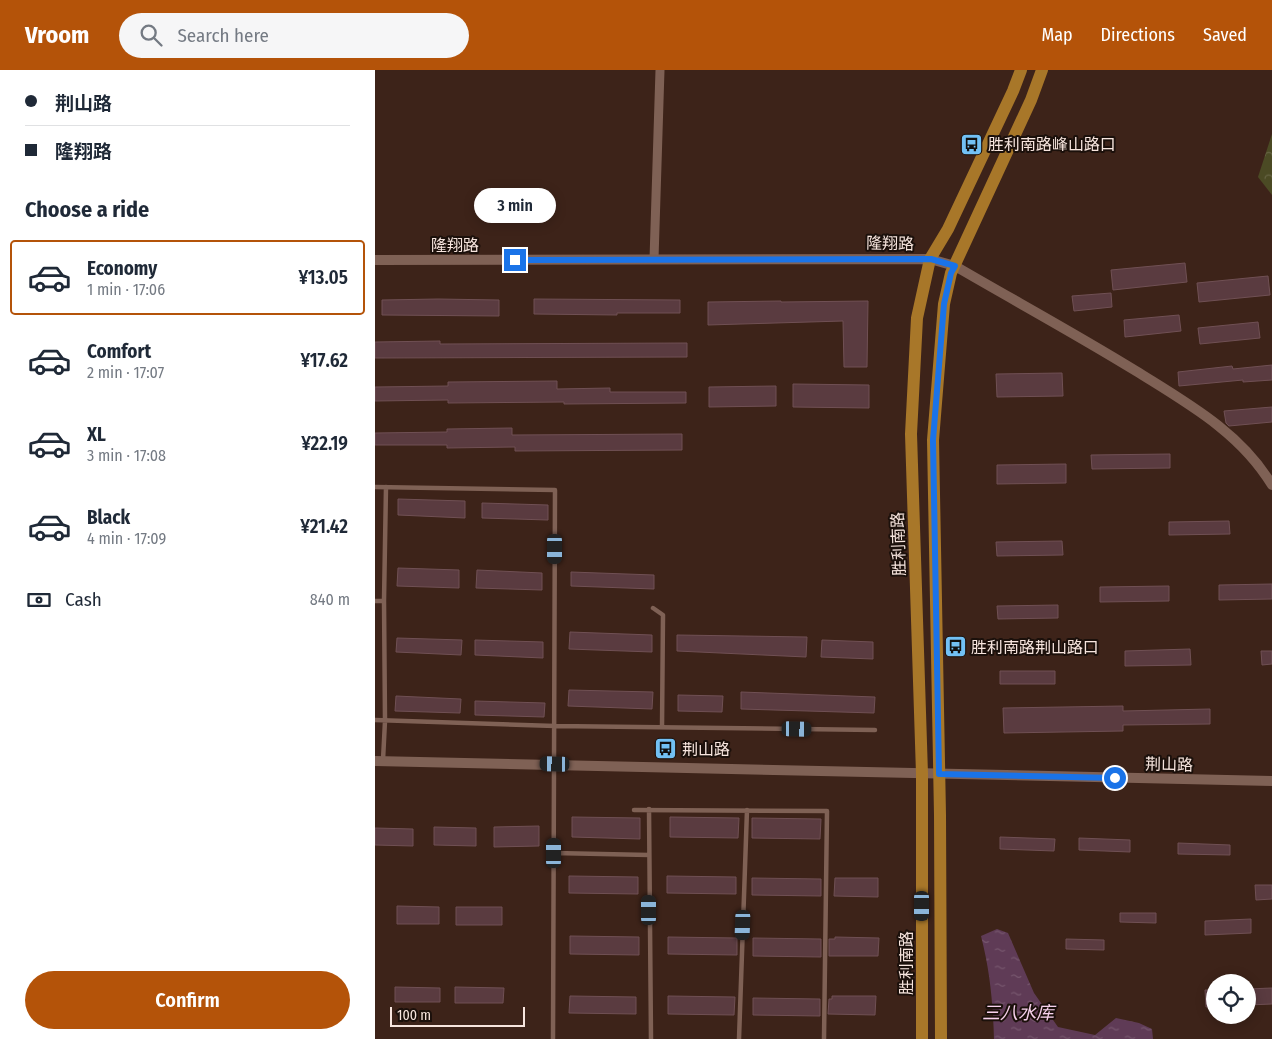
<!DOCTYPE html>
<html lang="en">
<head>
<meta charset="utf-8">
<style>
	:root { --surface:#fff; --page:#f6f6f7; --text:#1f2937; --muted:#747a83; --line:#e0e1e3; --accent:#b45309 }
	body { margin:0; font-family:"Fira Sans Condensed","Noto Sans SC",sans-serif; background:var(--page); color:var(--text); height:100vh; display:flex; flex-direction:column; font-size:19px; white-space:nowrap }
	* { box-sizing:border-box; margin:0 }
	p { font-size:16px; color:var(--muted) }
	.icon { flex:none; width:28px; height:28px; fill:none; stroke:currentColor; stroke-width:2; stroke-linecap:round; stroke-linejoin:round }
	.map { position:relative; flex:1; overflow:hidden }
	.side { display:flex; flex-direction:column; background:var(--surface); width:375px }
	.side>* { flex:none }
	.banner { display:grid; align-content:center; height:110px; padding:0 25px; background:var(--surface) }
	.fabs { position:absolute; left:831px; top:904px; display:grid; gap:10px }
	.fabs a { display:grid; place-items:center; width:50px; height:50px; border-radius:50%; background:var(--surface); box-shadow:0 2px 12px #0003; font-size:25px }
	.scale { position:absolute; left:15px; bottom:12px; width:135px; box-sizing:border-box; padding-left:5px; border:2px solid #f7e5de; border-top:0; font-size:14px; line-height:18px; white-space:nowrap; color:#f7e5de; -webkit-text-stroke:4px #1b100b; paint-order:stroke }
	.end { position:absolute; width:22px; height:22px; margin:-11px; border:6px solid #1a73e8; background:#fff; box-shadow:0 0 0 2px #fff }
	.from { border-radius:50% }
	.bubble { position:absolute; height:35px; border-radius:18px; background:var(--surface); box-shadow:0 2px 12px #0003; font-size:16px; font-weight:600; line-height:35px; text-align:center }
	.car { position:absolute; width:15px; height:30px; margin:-15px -8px; border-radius:6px; box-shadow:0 0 4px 1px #0007; background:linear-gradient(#222 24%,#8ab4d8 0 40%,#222 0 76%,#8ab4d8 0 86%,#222 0) }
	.banner b { display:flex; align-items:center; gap:18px; height:48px; font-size:19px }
	.banner b+b { border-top:1px solid var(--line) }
	.banner i { width:12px; height:12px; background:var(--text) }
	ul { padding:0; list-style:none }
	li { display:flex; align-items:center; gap:15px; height:75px; margin:0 10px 8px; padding:0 15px; border:2px solid transparent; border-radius:5px }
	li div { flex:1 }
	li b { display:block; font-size:19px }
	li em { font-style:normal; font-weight:600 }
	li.current { border-color:var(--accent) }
	li>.icon { width:45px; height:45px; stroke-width:1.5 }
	h2 { padding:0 25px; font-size:22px; line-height:60px }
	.pay { display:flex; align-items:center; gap:12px; height:55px; padding:0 25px; font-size:19px }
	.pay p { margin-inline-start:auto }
	.primary-button { display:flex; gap:10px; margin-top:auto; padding:10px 25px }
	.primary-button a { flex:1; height:58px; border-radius:30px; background:var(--accent); color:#fff; font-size:20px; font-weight:600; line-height:58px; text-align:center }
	header { display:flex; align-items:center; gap:30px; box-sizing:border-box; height:70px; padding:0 25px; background:var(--accent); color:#fff }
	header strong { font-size:24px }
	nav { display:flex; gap:28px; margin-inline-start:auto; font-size:18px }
	.search { width:350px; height:45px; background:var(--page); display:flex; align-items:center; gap:12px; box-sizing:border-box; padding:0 18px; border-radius:28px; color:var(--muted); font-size:19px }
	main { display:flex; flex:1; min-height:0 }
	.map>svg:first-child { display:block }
</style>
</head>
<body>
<header>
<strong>Vroom</strong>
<div class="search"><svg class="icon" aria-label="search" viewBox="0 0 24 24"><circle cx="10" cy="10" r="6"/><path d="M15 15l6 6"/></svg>Search here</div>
<nav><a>Map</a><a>Directions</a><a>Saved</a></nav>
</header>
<main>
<section class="side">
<div class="banner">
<b><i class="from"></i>荆山路</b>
<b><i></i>隆翔路</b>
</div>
<h2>Choose a ride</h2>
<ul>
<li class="current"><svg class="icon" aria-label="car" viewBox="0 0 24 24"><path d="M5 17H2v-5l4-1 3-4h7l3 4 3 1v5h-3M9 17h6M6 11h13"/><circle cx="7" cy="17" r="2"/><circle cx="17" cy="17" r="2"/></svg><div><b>Economy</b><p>1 min · 17:06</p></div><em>¥13.05</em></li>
<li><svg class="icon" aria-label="car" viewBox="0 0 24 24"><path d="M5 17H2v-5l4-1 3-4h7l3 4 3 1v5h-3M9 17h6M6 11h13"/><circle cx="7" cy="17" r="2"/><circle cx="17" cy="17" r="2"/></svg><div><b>Comfort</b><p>2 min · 17:07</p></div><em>¥17.62</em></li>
<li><svg class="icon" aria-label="car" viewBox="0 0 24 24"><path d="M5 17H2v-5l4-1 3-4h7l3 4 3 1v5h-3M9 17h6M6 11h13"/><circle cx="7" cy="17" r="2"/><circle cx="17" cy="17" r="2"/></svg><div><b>XL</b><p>3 min · 17:08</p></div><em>¥22.19</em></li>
<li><svg class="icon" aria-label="car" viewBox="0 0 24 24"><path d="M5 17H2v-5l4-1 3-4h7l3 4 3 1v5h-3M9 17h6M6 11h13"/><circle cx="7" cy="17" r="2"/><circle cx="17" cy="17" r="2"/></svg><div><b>Black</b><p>4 min · 17:09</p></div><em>¥21.42</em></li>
</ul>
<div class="pay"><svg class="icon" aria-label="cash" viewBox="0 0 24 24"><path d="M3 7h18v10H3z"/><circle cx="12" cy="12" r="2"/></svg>Cash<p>840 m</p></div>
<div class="primary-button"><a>Confirm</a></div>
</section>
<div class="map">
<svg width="897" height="969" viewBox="0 0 897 969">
	<defs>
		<pattern id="forest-crowns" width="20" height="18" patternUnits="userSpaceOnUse" patternTransform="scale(1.25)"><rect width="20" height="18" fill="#4b4a24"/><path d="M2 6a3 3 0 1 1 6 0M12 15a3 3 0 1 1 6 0" fill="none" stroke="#666443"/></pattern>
		<pattern id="water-ripples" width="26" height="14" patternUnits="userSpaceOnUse" patternTransform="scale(1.25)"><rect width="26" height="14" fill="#5f3b56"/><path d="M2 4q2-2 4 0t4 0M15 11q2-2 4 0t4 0" fill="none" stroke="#77576e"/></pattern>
	</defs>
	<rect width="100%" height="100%" fill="#3d2319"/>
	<path fill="url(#forest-crowns)" d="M897,64V125L883,107Z"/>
	<path fill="url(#water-ripples)" d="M622,859L633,863L659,923L683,957L720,965L741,948L764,953L777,959L778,969H619C618,933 615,901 606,866Z"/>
	<path fill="#5a3b40" stroke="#705054" d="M810,193L812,212L738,220L736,200Z
		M893,206L895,225L824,232L822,213Z
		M736,223L737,237L699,241L697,226Z
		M63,229L124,230V246L7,245V230Z
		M159,229L305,230V243H242V245L159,244Z
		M406,231V232L493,231L492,297H469L468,251L333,255V232Z
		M804,245L806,261L750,267L749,250Z
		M883,252L885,268L825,274L823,258Z
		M65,271V274L312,273V287L0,288V272Z
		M897,295V310L868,312V310L804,316L803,302L857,296L858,299Z
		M687,303L688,326L622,327L621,304Z
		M182,311V319L235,318V322H311V333L189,334V332L73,333V330L0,331V317L73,316V312Z
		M418,314L494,315V338L418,337Z
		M401,316V336L334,337V317Z
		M897,337V352L854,356L851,353L849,341Z
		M137,358V365L307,364V380L140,381V377L72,378V375H0V363L72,362V359Z
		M795,384V398L717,399L716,385Z
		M691,394V413L622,414V395Z
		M23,429L90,431V448L23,445Z
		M107,433L173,435V450L107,448Z
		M854,451L855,464L794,465V452Z
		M687,471L688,485L622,486L621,472Z
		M23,498L84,500V518L22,516Z
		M102,500L167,503V520L101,518Z
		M196,502L279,505V519L196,516Z
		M897,514V529L844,530V515Z
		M794,516V531L725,532V517Z
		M683,535V548L623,549L622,536Z
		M195,562L277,565V582L194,579Z
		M302,565L432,567L431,587L302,581Z
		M22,568L87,570L86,585L21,582Z
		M100,570L168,572V588L100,585Z
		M447,570L498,572V589L446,587Z
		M815,579L816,595L750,596V581Z
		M886,581H897V594L887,595Z
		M625,601H680V614H625Z
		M194,620L278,622L277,639L193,636Z
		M366,622L500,627L499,643L366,639Z
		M303,625L348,626L347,642L303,641Z
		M21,626L86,629L85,643L20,641Z
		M100,631L170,633L169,647L100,645Z
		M748,636V641L835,639V654L748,655V661L629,663L628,638Z
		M197,747L265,748V769L197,767Z
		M295,747L364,748L363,768L295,767Z
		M377,748L446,749L445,769L377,768Z
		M164,756V776L119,777V757Z
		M59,757L101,758V776L59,775Z
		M0,758L38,759V776L0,775Z
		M625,767L680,769L679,781L625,779Z
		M704,768L755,770V782L704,780Z
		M803,773L855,775V785L803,784Z
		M194,806L263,807V824L194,823Z
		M292,806L361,807V824L292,823Z
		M377,808L446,809V826L377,825Z
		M460,808H503V827L459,826Z
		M880,815H897V829L881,830Z
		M22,836L64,837V854H22Z
		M81,837H127V855H81Z
		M745,843H781V853L745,852Z
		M876,849V863L830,865V851Z
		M195,866L264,867V885L195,884Z
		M293,867L362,868V885L293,884Z
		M460,867L504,868L503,886H454V869H460Z
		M378,868L446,869V887L378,886Z
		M691,869L729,870V880L691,879Z
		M20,917L65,918V932H20Z
		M80,917L129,918L128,933H80Z
		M897,918V934L872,935V919Z
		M830,920H840V936L831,937Z
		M195,926L261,927V944L194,943Z
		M293,926L360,927L359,945L293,944Z
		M457,926H501L500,945L453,944L454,929H457Z
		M378,928L445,929V946L378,945Z"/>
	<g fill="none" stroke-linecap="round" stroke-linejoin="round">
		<path stroke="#7f6155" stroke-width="4.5" d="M0,417L180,420L178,969
			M0,531H9
			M278,538L288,545L287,657
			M0,650L180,656L500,660
			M8,690L10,651L9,531L11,417
			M274,739L276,969
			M259,740L452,741L449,969
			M179,783L274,785
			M364,969L372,740"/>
		<path stroke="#7f6155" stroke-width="9" d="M279,189L285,0"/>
		<path stroke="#7f6155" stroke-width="10" d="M0,190L555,189L580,196C640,231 701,264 761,301C812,333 865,362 897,415
			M0,691L897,711"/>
		<path stroke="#a87729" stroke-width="12" d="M547,969V704L536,364L542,248L555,189L573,159L638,21L646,0
			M566,969L565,745L558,370L569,234L576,203L656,30L667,0"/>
	</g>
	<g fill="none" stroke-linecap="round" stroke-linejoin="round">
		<path stroke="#1a73e8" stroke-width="6" d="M140,190L556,189L580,196L576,203L569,234L558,370L564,704L740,708"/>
	</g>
	<defs>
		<symbol id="bus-square" viewBox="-11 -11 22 22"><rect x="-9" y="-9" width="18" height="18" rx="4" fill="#72c1f5" stroke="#1b100b"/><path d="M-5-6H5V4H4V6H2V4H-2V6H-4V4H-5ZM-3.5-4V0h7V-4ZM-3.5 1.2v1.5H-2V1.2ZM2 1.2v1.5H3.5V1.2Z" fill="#111"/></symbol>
	</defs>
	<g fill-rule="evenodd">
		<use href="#bus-square" x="584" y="62" width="25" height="25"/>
		<use href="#bus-square" x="568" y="564" width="25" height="25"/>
		<use href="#bus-square" x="278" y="666" width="25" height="25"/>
	</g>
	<g text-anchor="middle" stroke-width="4" stroke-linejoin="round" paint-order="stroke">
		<g font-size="16" fill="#f7e5de" stroke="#1b100b" text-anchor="start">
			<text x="613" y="80">胜利南路峰山路口</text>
			<text x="596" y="583">胜利南路荆山路口</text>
			<text x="307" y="685">荆山路</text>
		</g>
		<g font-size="16" fill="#f7e5de" stroke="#1b100b">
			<text transform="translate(515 173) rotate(1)" y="6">隆翔路</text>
			<text x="80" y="181">隆翔路</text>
			<text transform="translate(523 474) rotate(-92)" y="6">胜利南路</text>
			<text transform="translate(794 694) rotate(1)" y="6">荆山路</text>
			<text transform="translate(531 893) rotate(-90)" y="6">胜利南路</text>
		</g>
		<g font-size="18" font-style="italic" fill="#f7d1ec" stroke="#1b100b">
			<text x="643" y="949">三八水库</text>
		</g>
	</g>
</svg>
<div class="fabs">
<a><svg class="icon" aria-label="locate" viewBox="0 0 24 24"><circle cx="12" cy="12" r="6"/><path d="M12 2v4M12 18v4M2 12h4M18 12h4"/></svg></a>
</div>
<div class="scale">100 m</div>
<i class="end from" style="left:740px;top:708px"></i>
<i class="end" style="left:140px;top:190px"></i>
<div class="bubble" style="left:99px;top:118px;width:82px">3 min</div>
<i class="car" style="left:180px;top:479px;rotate:180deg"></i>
<i class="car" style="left:422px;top:659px;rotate:91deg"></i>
<i class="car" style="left:180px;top:694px;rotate:271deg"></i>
<i class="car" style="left:179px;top:783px;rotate:0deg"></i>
<i class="car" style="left:547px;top:836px;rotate:180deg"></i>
<i class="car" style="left:274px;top:840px;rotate:0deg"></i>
<i class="car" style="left:368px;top:855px;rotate:182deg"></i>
</div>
</main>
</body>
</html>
